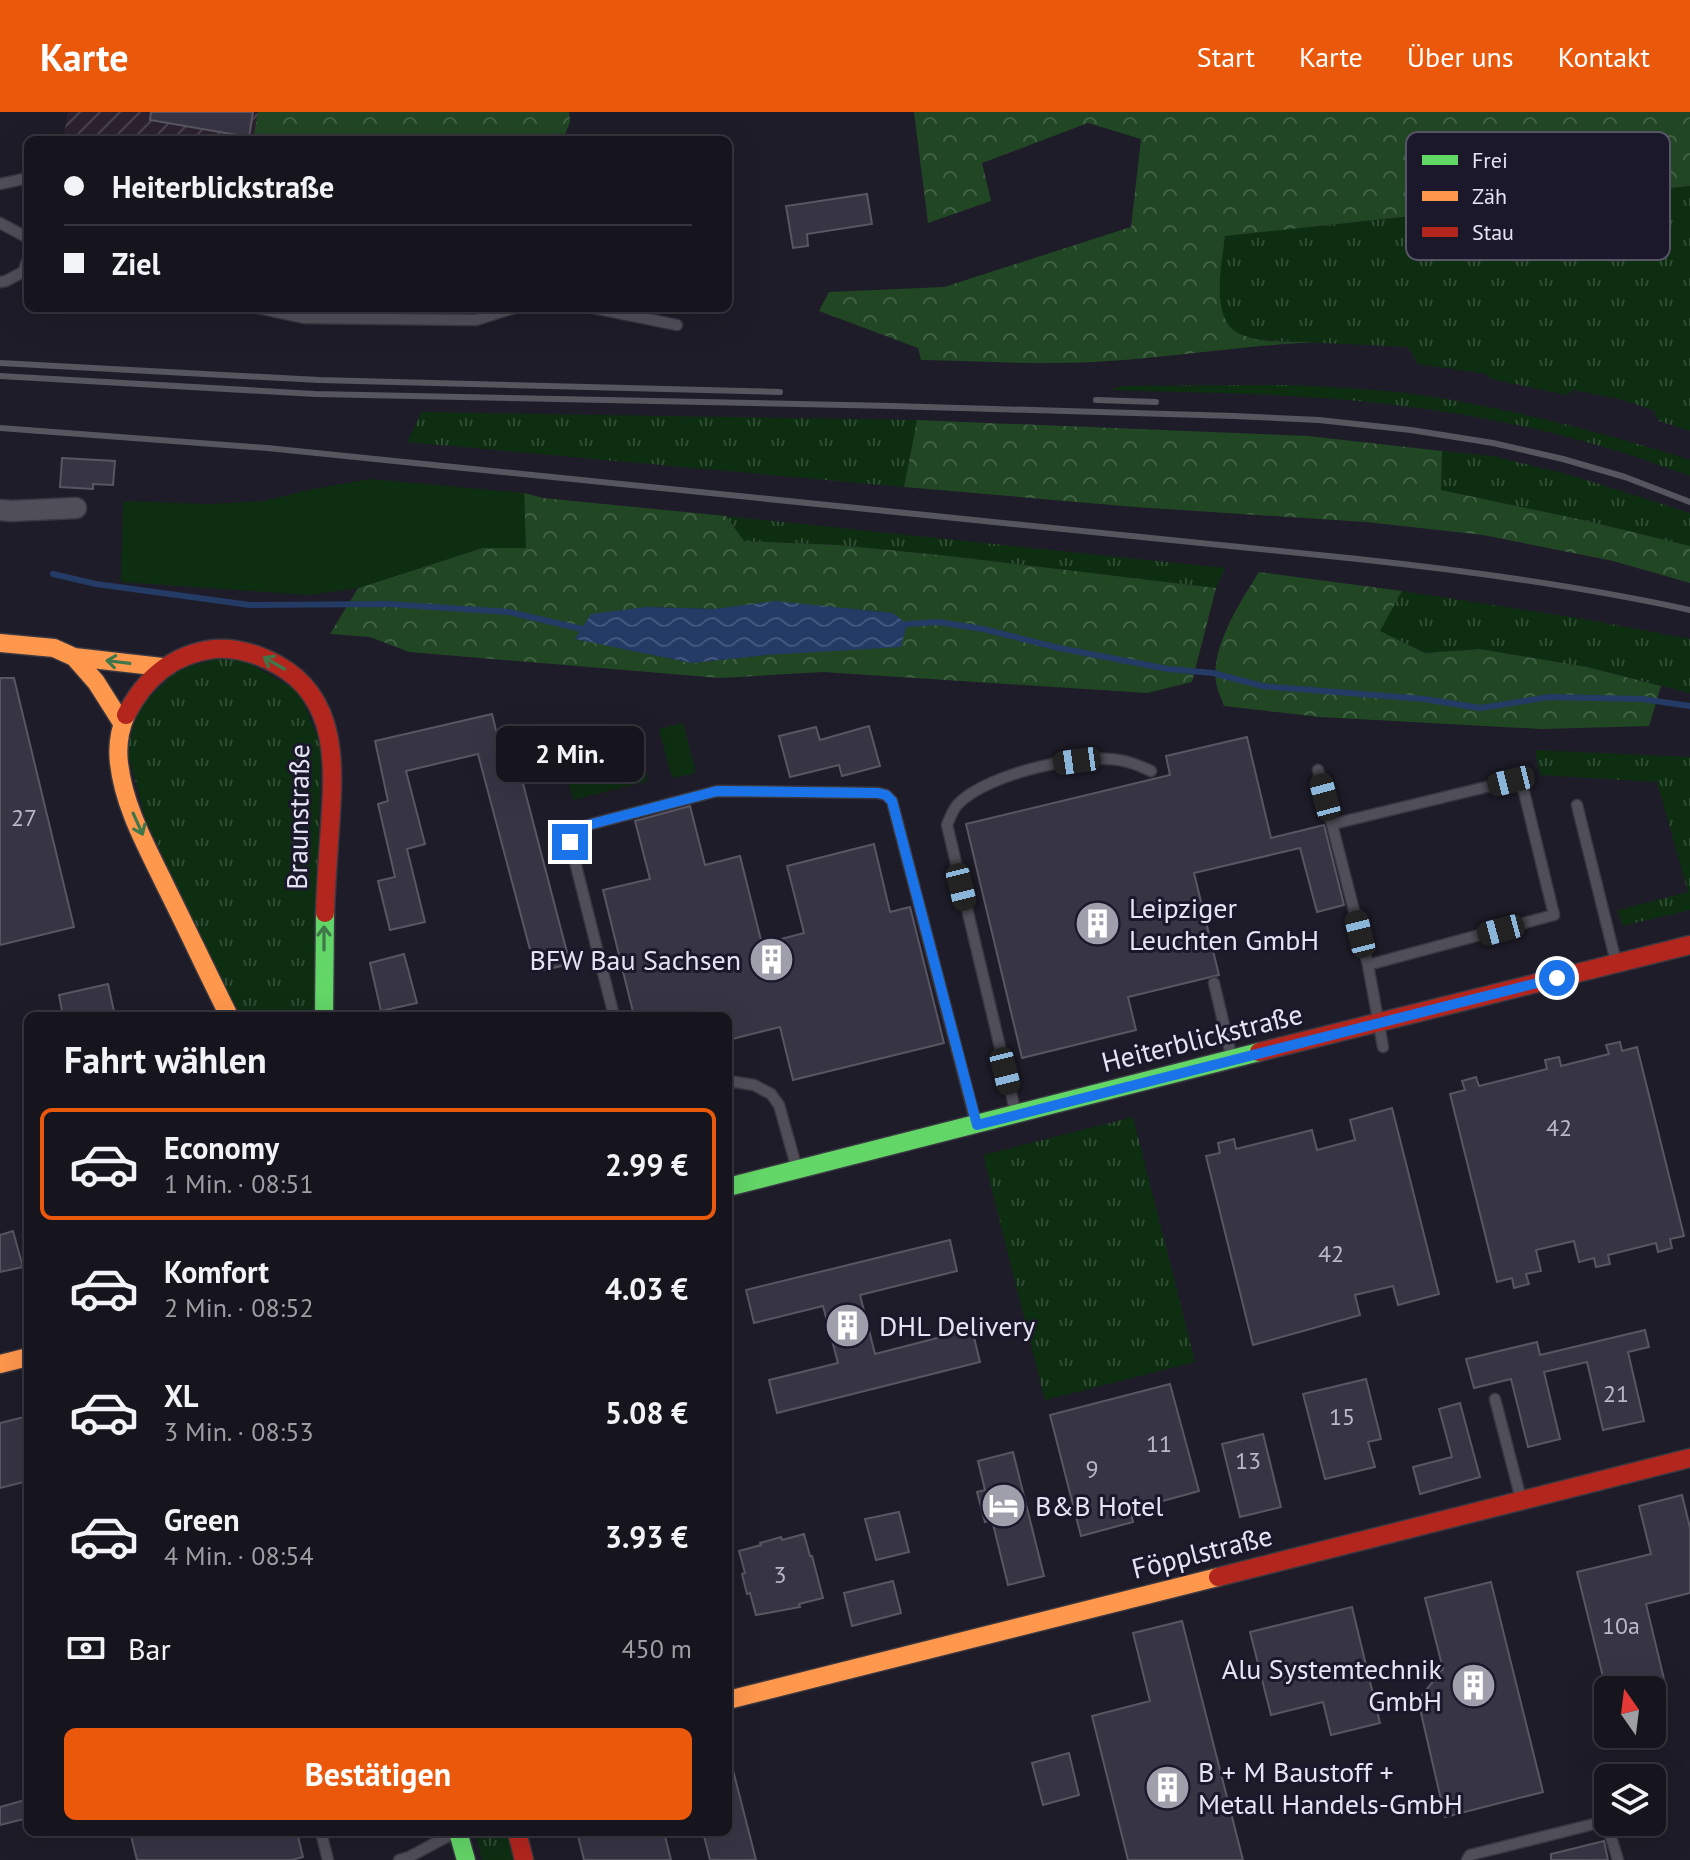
<!DOCTYPE html>
<html lang="de">
<head>
<meta charset="utf-8">
<style>
	:root { --surface:#16151e; --page:#1f1e27; --text:#f1f3f6; --muted:#9e9fa4; --line:#35343c; --accent:#ea580c }
	body { margin:0; font-family:"PT Sans",sans-serif; background:var(--page); color:var(--text); height:100vh; display:flex; flex-direction:column; font-size:30px; white-space:nowrap }
	* { box-sizing:border-box; margin:0 }
	p { font-size:26px; color:var(--muted) }
	.icon { flex:none; width:44px; height:44px; fill:none; stroke:currentColor; stroke-width:2; stroke-linecap:round; stroke-linejoin:round }
	.map { position:relative; flex:1; overflow:hidden }
	.drawer { position:absolute; left:24px; top:900px; width:708px; height:824px; display:flex; flex-direction:column; background:var(--surface); border-radius:12px; box-shadow:0 8px 32px #0002,0 0 0 2px var(--line) }
	.drawer>* { flex:none }
	.top-card { position:absolute; left:24px; top:24px; width:708px; height:176px; border-radius:12px; box-shadow:0 8px 32px #0002,0 0 0 2px var(--line); display:grid; align-content:center; height:176px; padding:0 40px; background:var(--surface) }
	.needle { width:52px; rotate:346deg }
	.fabs { position:absolute; left:1594px; top:1564px; display:grid; gap:16px }
	.fabs a { display:grid; place-items:center; width:72px; height:72px; border-radius:12px; background:var(--surface); box-shadow:0 8px 32px #0002,0 0 0 2px var(--line); font-size:40px }
	.end { position:absolute; width:36px; height:36px; margin:-18px; border:10px solid #1a73e8; background:#fff; box-shadow:0 0 0 4px #fff }
	.from { border-radius:50% }
	.bubble { position:absolute; height:56px; border-radius:12px; background:var(--surface); box-shadow:0 8px 32px #0002,0 0 0 2px var(--line); font-size:26px; font-weight:600; line-height:56px; text-align:center }
	.car { position:absolute; width:24px; height:48px; margin:-24px -12px; border-radius:10px; box-shadow:0 0 6px 2px #0007; background:linear-gradient(#222 24%,#8ab4d8 0 40%,#222 0 76%,#8ab4d8 0 86%,#222 0) }
	.top-card b { display:flex; align-items:center; gap:28px; height:76px; font-size:30px }
	.top-card b+b { border-top:2px solid var(--line) }
	.top-card i { width:20px; height:20px; background:var(--text) }
	ul { padding:0; list-style:none }
	li { display:flex; align-items:center; gap:24px; height:112px; margin:0 16px 12px; padding:0 24px; border:4px solid transparent; border-radius:12px }
	li div { flex:1 }
	li b { display:block; font-size:30px }
	li em { font-style:normal; font-weight:600 }
	li.selected { border-color:var(--accent) }
	li>.icon { width:72px; height:72px; stroke-width:1.5 }
	h2 { padding:0 40px; font-size:36px; line-height:96px }
	.pay { display:flex; align-items:center; gap:20px; height:88px; padding:0 40px; font-size:30px }
	.pay p { margin-inline-start:auto }
	.action { display:flex; gap:16px; margin-top:auto; padding:16px 40px }
	.action a { flex:1; height:92px; border-radius:12px; background:var(--accent); color:#fff; font-size:32px; font-weight:600; line-height:92px; text-align:center }
	header { display:flex; align-items:center; gap:48px; box-sizing:border-box; height:112px; padding:0 40px; background:var(--accent); color:#fff }
	header strong { font-size:38px }
	nav { display:flex; gap:44px; margin-inline-start:auto; font-size:28px }
	.map>svg:first-child { display:block }
</style>
</head>
<body>
<header>
<strong>Karte</strong>
<nav><a>Start</a><a>Karte</a><a>Über uns</a><a>Kontakt</a></nav>
</header>
<div class="map">
<svg width="1690" height="1748" viewBox="0 0 1690 1748">
	<defs>
		<pattern id="industrial-furrows" width="10" height="10" patternUnits="userSpaceOnUse" patternTransform="scale(2)"><rect width="10" height="10" fill="#2c222f"/><path d="M-1 1l2-2M0 10L10 0M9 11l2-2" fill="none" stroke="#4a424e"/></pattern>
		<pattern id="grass-tufts" width="24" height="20" patternUnits="userSpaceOnUse" patternTransform="scale(2)"><rect width="24" height="20" fill="#0e2e12"/><path d="M3 7l-1-3M5 7V3M7 7l1-3M15 17l-1-3M17 17v-4M19 17l1-3" fill="none" stroke="#314c35"/></pattern>
		<pattern id="forest-crowns" width="20" height="18" patternUnits="userSpaceOnUse" patternTransform="scale(2)"><rect width="20" height="18" fill="#214624"/><path d="M2 6a3 3 0 1 1 6 0M12 15a3 3 0 1 1 6 0" fill="none" stroke="#416144"/></pattern>
		<pattern id="water-waves" width="16" height="10" patternUnits="userSpaceOnUse" patternTransform="scale(2)"><rect width="16" height="10" fill="#233b65"/><path d="M0 5q4-4 8 0t8 0" fill="none" stroke="#43577c"/></pattern>
	</defs>
	<rect width="100%" height="100%" fill="#1e1c28"/>
	<path fill="url(#industrial-furrows)" d="M68,0H258L253,28H236L214,23L208,28H163L118,22L102,28H63Z"/>
	<path fill="url(#grass-tufts)" d="M1690,74V319L1659,309L1653,298L1619,287L1573,278L1567,283L1491,267L1486,262L1418,252L1408,235L1260,228C1252,226 1242,225 1236,220C1209,203 1222,151 1225,124Z
		M1286,273C1333,275 1381,277 1427,284C1517,298 1604,321 1690,348V364C1667,356 1644,347 1621,340C1548,317 1471,302 1395,293C1300,281 1204,281 1109,278L1123,274Z
		M422,300L917,308L904,375L407,330Z
		M1442,339L1493,344L1574,364L1690,401V434L1583,408L1441,378Z
		M726,404L1225,456L1216,476L949,444L839,433L743,429Z
		M1402,479L1584,507L1690,527V581L1587,555L1480,537L1426,541L1379,519Z
		M223,546L244,548L299,580L321,633L314,904H239L146,709L127,638L139,595L180,556Z
		M1535,638L1690,645V798L1622,814L1618,798L1688,780L1657,670L1540,663Z
		M1133,1005L1195,1250L1045,1288L983,1043Z
		M475,1720H508L515,1748H482Z"/>
	<path fill="url(#forest-crowns)" fill-rule="evenodd" d="M258,0H569L570,10L563,28H253Z
		M914,0H1690V74L1225,124C1222,150 1209,209 1240,222C1262,232 1291,229 1314,230C1241,234 1168,246 1094,250C1036,253 978,249 921,248L918,236L819,199L829,180L944,175L1131,115L1141,27L1088,11L982,51L991,89L928,111Z
		M917,308L1308,324L1442,339L1441,378L1583,408L1690,434V471L1613,449L1483,423L1366,410L1135,395L904,375Z
		M524,381L543,386L726,404L744,429L839,433L949,444L1216,476L1192,570L1147,581L823,560L720,566L409,540L370,525L330,522L358,476L482,436L525,435ZM743,494L840,496L893,501L766,543L692,551L576,527L646,495L714,497Z
		M1259,460L1402,479L1380,519L1425,541L1480,537L1587,555L1661,574L1649,614L1542,617L1320,605L1224,594C1221,586 1217,577 1216,570C1211,534 1241,489 1259,460Z"/>
	<path fill="#0e2e12" d="M371,367L524,381L526,436H482L358,476L309,483L121,470L123,389L209,392L264,389L313,377Z
		M683,611L696,661L672,666L659,617Z
		M633,615L648,669L573,688L560,634Z"/>
	<path fill="url(#water-waves)" d="M775,489L893,501L907,512L901,535L766,543L692,551L575,527L591,502L646,495L714,497Z"/>
	<g fill="none" stroke-linecap="round" stroke-linejoin="round">
		<path stroke="#233b65" stroke-width="6" d="M53,462L96,472L250,493L388,492L509,500L582,517
			M907,512L938,510L983,517L1059,536L1168,557L1213,561L1262,574L1424,587L1480,596L1549,585L1642,587L1690,594"/>
	</g>
	<path fill="#373544" stroke="#575661" stroke-width="2" d="M151,0H253L249,25L150,8Z
		M867,82L872,112L807,122L808,134L793,136L786,94Z
		M62,346L115,349L113,373L93,372V377L60,375Z
		M0,566H14L74,815L0,833Z
		M492,602L506,659L519,656L570,852L536,860L478,642L406,659L425,732L407,737L425,810L390,818L378,769L395,765L378,692L388,689L375,629Z
		M869,614L880,654L842,664L839,653L790,665L779,624L816,615L820,628Z
		M1247,625L1271,726L1324,713L1344,793L1317,800L1300,736L1194,761L1219,863L1128,885L1136,918L1022,946L966,712L1170,663L1166,644Z
		M690,694L705,753L740,744L762,832L804,821L787,754L874,732L890,800L910,795L944,931L793,968L780,915L728,928V904H634L603,778L650,767L635,709Z
		M404,842L417,891L381,899L370,851Z
		M108,872L115,904H63L59,883Z
		M1620,930L1622,939L1637,935L1684,1124L1670,1127L1672,1136L1658,1140L1656,1131L1608,1143L1610,1152L1596,1155L1594,1146L1579,1150L1574,1129L1536,1138L1541,1159L1526,1162L1529,1172L1514,1176L1512,1166L1497,1170L1450,982L1465,978L1462,969L1476,965L1479,974L1547,957L1545,948L1559,945L1561,954L1609,942L1606,933Z
		M1392,996L1439,1182L1398,1193L1393,1174L1355,1183L1360,1203L1253,1233L1206,1044L1220,1041L1218,1031L1234,1027L1236,1037L1312,1018L1317,1038L1355,1028L1350,1008Z
		M13,1119L23,1155L0,1160V1123Z
		M950,1128L957,1159L860,1183L875,1242L972,1217L980,1250L777,1301L769,1268L838,1251L823,1194L754,1211L746,1178Z
		M1645,1218L1649,1235L1628,1240L1644,1309L1603,1318L1587,1250L1544,1260L1560,1327L1528,1335L1511,1267L1474,1276L1466,1247L1537,1230L1540,1243Z
		M1366,1267L1381,1327L1368,1330L1375,1355L1325,1367L1303,1282Z
		M1170,1272L1199,1379L1130,1398L1133,1410L1081,1424L1050,1303Z
		M1460,1291L1480,1365L1420,1382L1413,1355L1452,1345L1439,1297Z
		M28,1304V1369L0,1376V1311Z
		M1263,1322L1281,1395L1240,1405L1222,1332Z
		M1013,1340L1044,1464L1008,1473L992,1408L985,1410L977,1380L985,1378L978,1349Z
		M1682,1383L1690,1416V1481L1646,1492L1664,1567L1618,1578H1608L1607,1581L1577,1460L1651,1442L1639,1394Z
		M899,1400L909,1440L876,1448L865,1407Z
		M804,1422L810,1444H812L823,1486L799,1492L800,1495L756,1503L750,1481L747,1482L742,1462L745,1461L739,1439L761,1433L760,1431L781,1425L782,1428Z
		M893,1469L901,1501L852,1514L844,1481Z
		M1491,1470L1543,1680L1445,1705L1418,1588L1443,1557L1425,1486Z
		M1352,1495L1380,1611L1331,1623L1323,1590L1271,1603L1250,1520Z
		M1182,1509L1243,1748H1128L1092,1604L1150,1589L1133,1521Z
		M1069,1641L1079,1683L1043,1693L1032,1651Z
		M728,1658H733L756,1748H710L703,1720H728Z
		M28,1687V1706L0,1713V1695Z
		M130,1720H297L303,1745L292,1748H137Z
		M577,1720H664L671,1748H584Z
		M1604,1729L1608,1748H1551V1742Z"/>
	<g fill="none" stroke-linecap="round" stroke-linejoin="round">
		<defs>
			<path id="lane" d="M0,72L28,66
				M0,111L28,126
				M0,170L6,169L23,160L28,147
				M258,196L304,206L476,208L514,196
				M593,196L677,213
				M1318,658L1368,853L1383,935
				M1577,693L1616,850
				M1333,712L1511,669L1520,671L1524,680L1554,803L1368,853
				M1214,871L1231,943
				M614,904L570,730L573,722L584,714L717,679L878,681L886,683L892,689L976,1011
				M728,972L735,970L754,973L771,982L779,993L797,1057
				M1016,1002L947,713C950,706 953,697 958,692C988,661 1088,638 1128,650C1136,652 1144,656 1151,659
				M1495,1287L1521,1387
				M321,1720L328,1748
				M399,1748L409,1745L454,1721
				M1467,1748L1470,1743L1606,1709L1618,1748"/>
			<path id="street" d="M0,398L11,399L76,396"/>
			<path id="fast" d="M324,904L325,801
				M728,1075L1259,940
				M458,1720L466,1748"/>
			<path id="slow" d="M0,531L54,536L74,545L162,555
				M74,545L96,570L122,611
				M126,603C119,619 117,634 119,651C124,696 148,737 167,777C188,819 208,862 229,904
				M0,1252L28,1245
				M728,1588L1218,1465"/>
			<path id="jam" d="M126,603C144,567 173,542 214,537C237,535 258,542 278,553C339,587 334,655 330,716C328,744 326,772 325,801
				M1259,940L1690,833
				M1218,1465L1690,1346
				M517,1720L524,1748"/>
		</defs>
		<use href="#lane" stroke="#393841" stroke-width="13"/>
		<use href="#street" stroke="#393841" stroke-width="23"/>
		<use href="#fast" stroke="#393841" stroke-width="21"/>
		<use href="#slow" stroke="#393841" stroke-width="21"/>
		<use href="#jam" stroke="#393841" stroke-width="21"/>
		<use href="#lane" stroke="#504f59" stroke-width="10"/>
		<use href="#street" stroke="#504f59" stroke-width="20"/>
		<use href="#fast" stroke="#63d668" stroke-width="18"/>
		<use href="#slow" stroke="#ff974d" stroke-width="18"/>
		<use href="#jam" stroke="#b3261e" stroke-width="18"/>
		<path stroke="#56565e" stroke-width="6" d="M0,251L319,268L780,280
			M0,264L315,282L893,294L1234,304L1319,308L1411,318L1493,331L1563,347L1625,365L1690,390
			M1096,288L1156,290
			M0,316L267,336L1358,447C1470,459 1580,474 1690,498"/>
	</g>
	<defs><path id="oneway-shaft" d="M-6 0H5M1.5-3L5.5 0L1.5 3" fill="none" stroke-width="1.6" stroke-linecap="round" stroke-linejoin="round" transform="scale(2)"/></defs>
	<g stroke="#3f774a">
		<use href="#oneway-shaft" transform="translate(118 550) rotate(-173)"/>
		<use href="#oneway-shaft" transform="translate(274 551) rotate(-150)"/>
		<use href="#oneway-shaft" transform="translate(138 712) rotate(66)"/>
		<use href="#oneway-shaft" transform="translate(324 826) rotate(-90)"/>
	</g>
	<g fill="none" stroke-linecap="round" stroke-linejoin="round">
		<path stroke="#1a73e8" stroke-width="10" d="M570,730L573,722L584,714L717,679L878,681L886,683L892,689L977,1013L1557,866"/>
	</g>
	<defs>
		<symbol id="building-disc" viewBox="-11 -11 22 22"><circle r="9.5" fill="#9f9eab" stroke="#1b182c"/><path d="M-4-6H4V6H1V3H-1V6H-4ZM-2.5-4.3h1.7v1.8h-1.7ZM.8-4.3h1.7v1.8H.8ZM-2.5-1h1.7V.8h-1.7ZM.8-1h1.7V.8H.8Z" fill="#fff"/></symbol>
		<symbol id="hotel-disc" viewBox="-11 -11 22 22"><circle r="9.5" fill="#9f9eab" stroke="#1b182c"/><path d="M-6-4.5h1.5V1H6V5H4.5V3h-9V5H-6ZM-4 0a1.8 1.8 0 1 1 3.6 0ZM.5 0V-2.5h3Q6-2.5 6 0Z" fill="#fff"/></symbol>
	</defs>
	<g fill-rule="evenodd">
		<use href="#building-disc" x="1072" y="786" width="51" height="51"/>
		<use href="#building-disc" x="746" y="822" width="51" height="51"/>
		<use href="#building-disc" x="822" y="1188" width="51" height="51"/>
		<use href="#hotel-disc" x="978" y="1368" width="51" height="51"/>
		<use href="#building-disc" x="1448" y="1548" width="51" height="51"/>
		<use href="#building-disc" x="1142" y="1650" width="51" height="51"/>
	</g>
	<g text-anchor="middle" stroke-width="6" stroke-linejoin="round" paint-order="stroke">
		<g font-size="24" fill="#bab8c6">
			<text x="24" y="714">27</text>
			<text x="1559" y="1024">42</text>
			<text x="1331" y="1150">42</text>
			<text x="1616" y="1290">21</text>
			<text x="1342" y="1313">15</text>
			<text x="1159" y="1340">11</text>
			<text x="1248" y="1357">13</text>
			<text x="1092" y="1365">9</text>
			<text x="780" y="1471">3</text>
			<text x="1621" y="1522">10a</text>
		</g>
		<g font-size="28" fill="#e5e4f2" stroke="#1b182c">
			<text transform="translate(298 705) rotate(-89)" y="10">Braunstraße</text>
			<text transform="translate(1202 926) rotate(-14)" y="10">Heiterblickstraße</text>
			<text transform="translate(1202 1440) rotate(-14)" y="10">Föpplstraße</text>
		</g>
		<g font-size="28" fill="#e5e4f2" stroke="#1b182c" text-anchor="start">
			<text x="1129" y="806">Leipziger<tspan x="1129" dy="32">Leuchten GmbH</tspan></text>
			<text x="741" y="858" text-anchor="end">BFW Bau Sachsen</text>
			<text x="879" y="1224">DHL Delivery</text>
			<text x="1035" y="1404">B&amp;B Hotel</text>
			<text x="1442" y="1567" text-anchor="end">Alu Systemtechnik<tspan x="1442" dy="32">GmbH</tspan></text>
			<text x="1198" y="1670">B + M Baustoff +<tspan x="1198" dy="32">Metall Handels-GmbH</tspan></text>
		</g>
	</g>
	<rect x="1406" y="20" width="264" height="128" rx="12" fill="#1b182c" stroke="#585567" stroke-width="2"/>
	<rect x="1422" y="43" width="36" height="10" fill="#63d668"/>
	<rect x="1422" y="79" width="36" height="10" fill="#ff974d"/>
	<rect x="1422" y="115" width="36" height="10" fill="#b3261e"/>
	<g font-size="22" fill="#e5e4f2">
		<text x="1472" y="56">Frei</text>
		<text x="1472" y="92">Zäh</text>
		<text x="1472" y="128">Stau</text>
	</g>
</svg>
<div class="fabs">
<a><svg class="needle" viewBox="-14 -14 28 28"><path d="M0-13l5 13h-10z" fill="#e53935"/><path d="M0 13l5-13h-10z" fill="#9e9fa4"/></svg></a>
<a><svg class="icon" aria-label="layers" viewBox="0 0 24 24"><path d="M12 4l9 5-9 5-9-5zM3 14l9 5 9-5"/></svg></a>
</div>
<i class="end from" style="left:1557px;top:866px"></i>
<i class="end" style="left:570px;top:730px"></i>
<div class="bubble" style="left:496px;top:614px;width:148px">2 Min.</div>
<i class="car" style="left:1077px;top:649px;rotate:262deg"></i>
<i class="car" style="left:1511px;top:669px;rotate:256deg"></i>
<i class="car" style="left:1325px;top:685px;rotate:345deg"></i>
<i class="car" style="left:961px;top:775px;rotate:166deg"></i>
<i class="car" style="left:1501px;top:818px;rotate:255deg"></i>
<i class="car" style="left:1360px;top:822px;rotate:346deg"></i>
<i class="car" style="left:1005px;top:959px;rotate:166deg"></i>
<div class="top-card">
<b><i class="from"></i>Heiterblickstraße</b>
<b><i></i>Ziel</b>
</div>
<section class="drawer">
<h2>Fahrt wählen</h2>
<ul>
<li class="selected"><svg class="icon" aria-label="car" viewBox="0 0 24 24"><path d="M5 17H2v-5l4-1 3-4h7l3 4 3 1v5h-3M9 17h6M6 11h13"/><circle cx="7" cy="17" r="2"/><circle cx="17" cy="17" r="2"/></svg><div><b>Economy</b><p>1 Min. · 08:51</p></div><em>2.99 €</em></li>
<li><svg class="icon" aria-label="car" viewBox="0 0 24 24"><path d="M5 17H2v-5l4-1 3-4h7l3 4 3 1v5h-3M9 17h6M6 11h13"/><circle cx="7" cy="17" r="2"/><circle cx="17" cy="17" r="2"/></svg><div><b>Komfort</b><p>2 Min. · 08:52</p></div><em>4.03 €</em></li>
<li><svg class="icon" aria-label="car" viewBox="0 0 24 24"><path d="M5 17H2v-5l4-1 3-4h7l3 4 3 1v5h-3M9 17h6M6 11h13"/><circle cx="7" cy="17" r="2"/><circle cx="17" cy="17" r="2"/></svg><div><b>XL</b><p>3 Min. · 08:53</p></div><em>5.08 €</em></li>
<li><svg class="icon" aria-label="car" viewBox="0 0 24 24"><path d="M5 17H2v-5l4-1 3-4h7l3 4 3 1v5h-3M9 17h6M6 11h13"/><circle cx="7" cy="17" r="2"/><circle cx="17" cy="17" r="2"/></svg><div><b>Green</b><p>4 Min. · 08:54</p></div><em>3.93 €</em></li>
</ul>
<div class="pay"><svg class="icon" aria-label="cash" viewBox="0 0 24 24"><path d="M3 7h18v10H3z"/><circle cx="12" cy="12" r="2"/></svg>Bar<p>450 m</p></div>
<div class="action"><a>Bestätigen</a></div>
</section>
</div>
</body>
</html>
